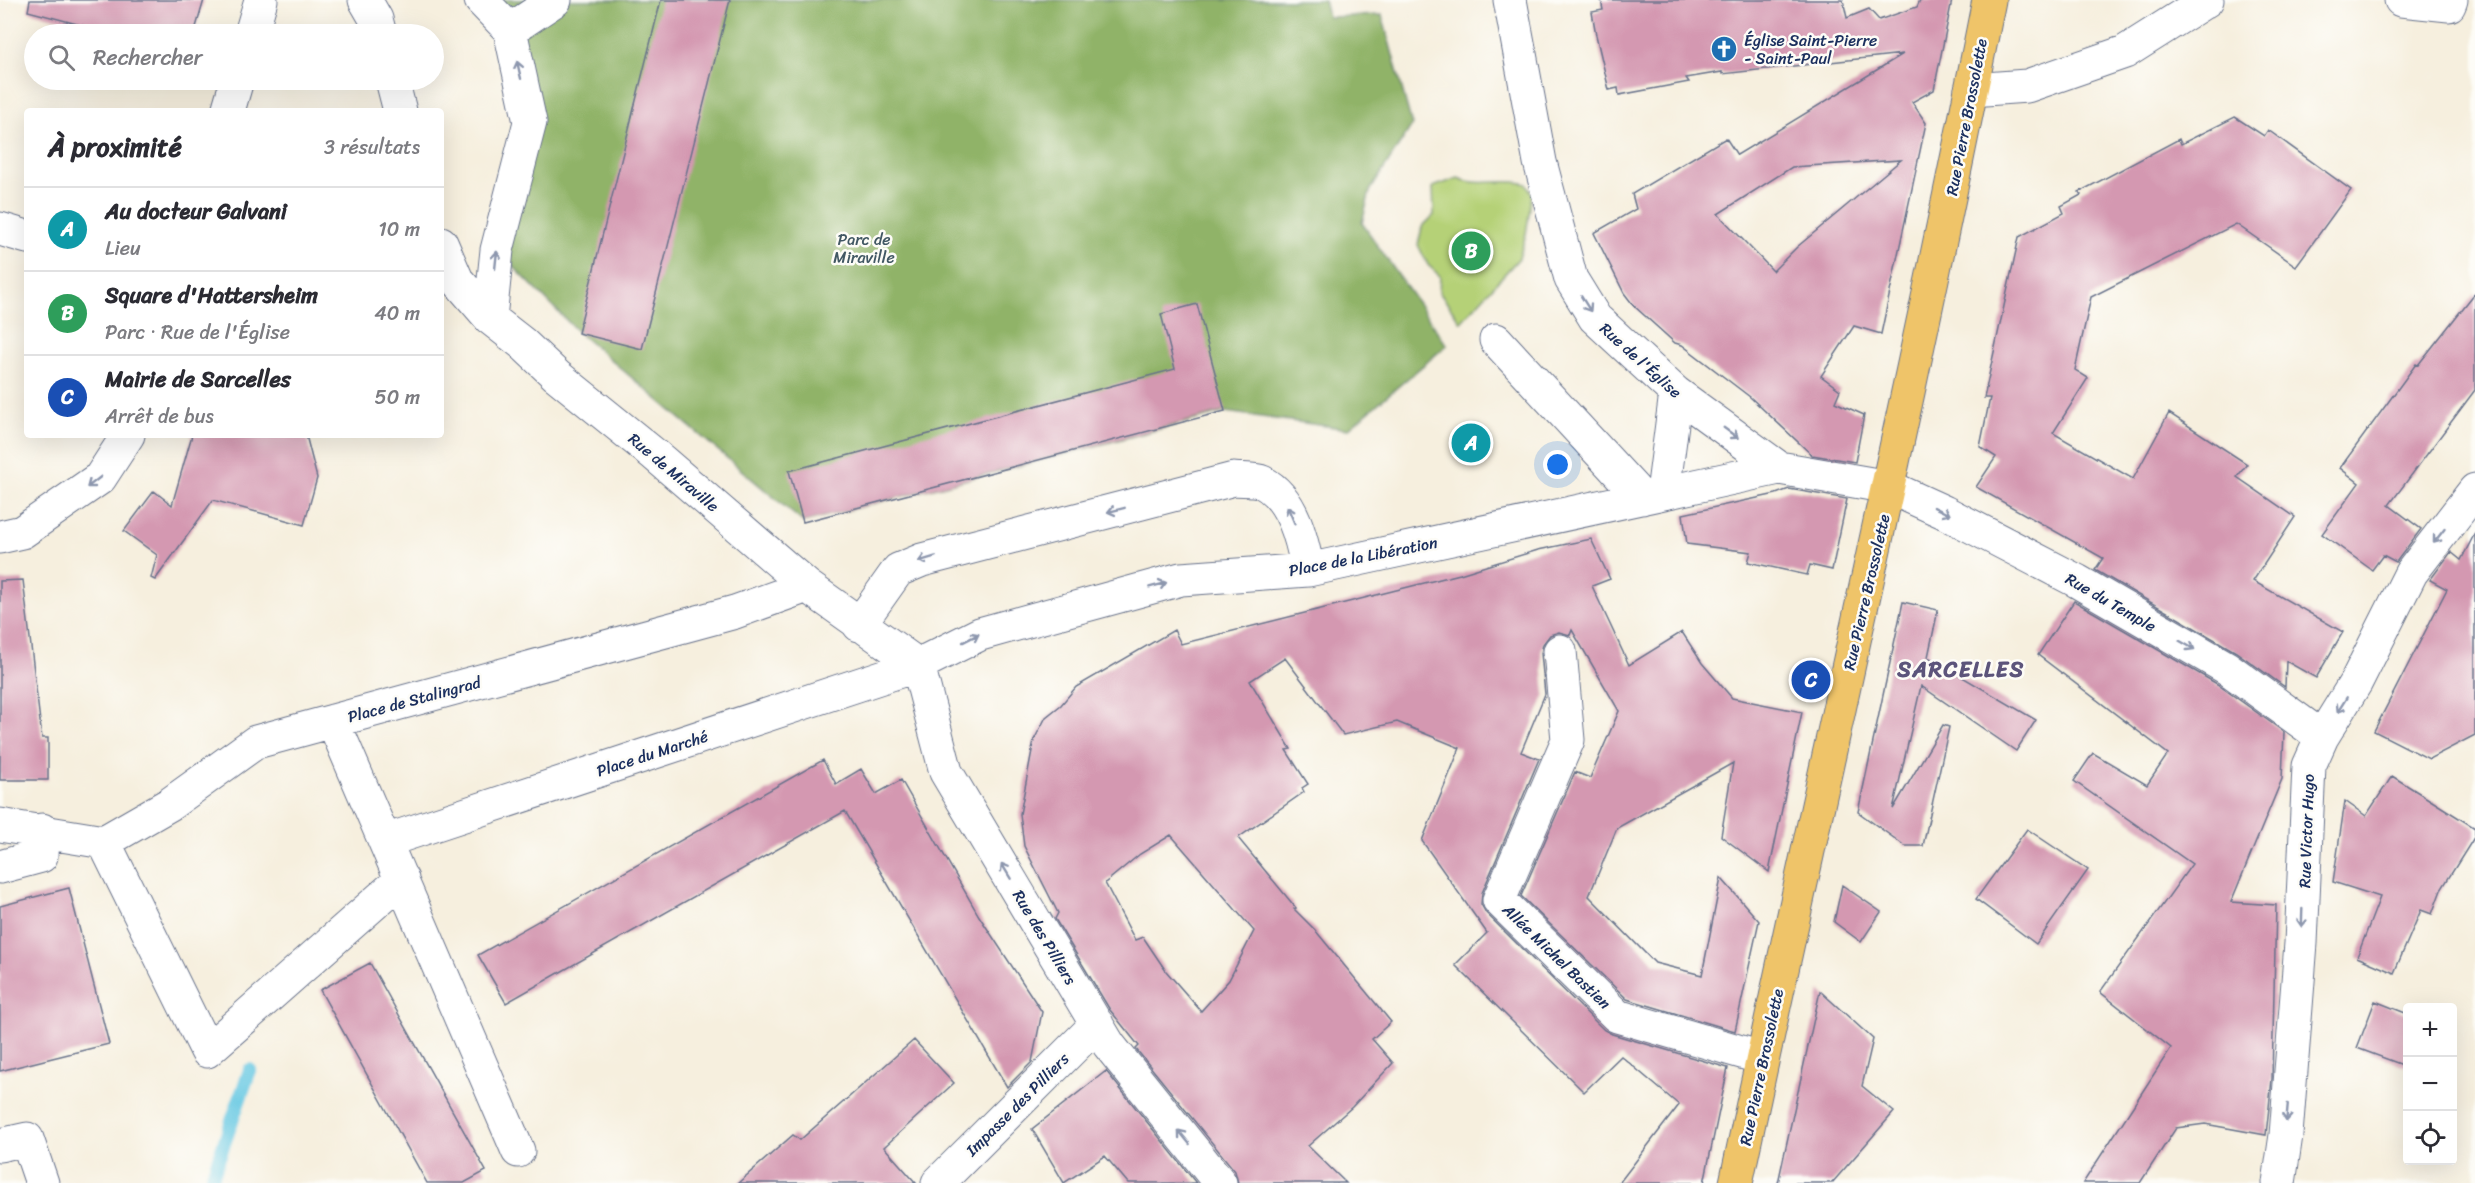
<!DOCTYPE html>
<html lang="fr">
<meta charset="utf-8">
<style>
:root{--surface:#fff;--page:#f7f7f7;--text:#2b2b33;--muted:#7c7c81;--line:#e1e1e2;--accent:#0b8043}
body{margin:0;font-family:Sriracha,sans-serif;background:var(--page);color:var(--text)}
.controls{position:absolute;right:18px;bottom:18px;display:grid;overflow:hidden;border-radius:6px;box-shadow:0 6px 24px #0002}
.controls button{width:54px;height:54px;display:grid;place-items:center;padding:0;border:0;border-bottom:2px solid var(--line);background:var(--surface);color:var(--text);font:30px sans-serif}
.you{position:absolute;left:1558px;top:465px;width:21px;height:21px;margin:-15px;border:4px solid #fff;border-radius:50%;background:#1a73e8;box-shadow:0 0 0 9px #1a73e833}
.badge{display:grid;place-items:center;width:39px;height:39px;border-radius:50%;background:var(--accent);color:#fff;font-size:20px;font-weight:700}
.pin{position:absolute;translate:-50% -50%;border:3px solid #fff;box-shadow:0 2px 6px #0006}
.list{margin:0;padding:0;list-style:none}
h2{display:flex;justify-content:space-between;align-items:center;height:78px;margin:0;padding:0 24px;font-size:26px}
h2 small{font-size:20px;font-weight:400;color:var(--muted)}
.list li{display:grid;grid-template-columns:39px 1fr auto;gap:18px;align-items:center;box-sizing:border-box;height:84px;padding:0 24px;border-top:2px solid var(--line)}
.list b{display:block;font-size:22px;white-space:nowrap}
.list p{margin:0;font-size:20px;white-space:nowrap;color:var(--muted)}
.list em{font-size:20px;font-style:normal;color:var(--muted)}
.icon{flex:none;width:33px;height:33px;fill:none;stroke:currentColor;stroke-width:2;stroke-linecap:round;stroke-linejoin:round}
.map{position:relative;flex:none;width:2475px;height:1183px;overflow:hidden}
.search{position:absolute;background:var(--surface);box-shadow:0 6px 24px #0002;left:24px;top:24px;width:420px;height:66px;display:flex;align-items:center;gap:15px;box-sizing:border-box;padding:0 21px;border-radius:33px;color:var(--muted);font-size:22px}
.panel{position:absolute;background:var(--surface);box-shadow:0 6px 24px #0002;left:24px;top:108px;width:420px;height:330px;border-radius:6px}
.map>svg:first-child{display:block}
.green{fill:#b5d177;stroke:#68806a;stroke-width:1.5}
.forest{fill:#90b368;stroke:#567163;stroke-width:1.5}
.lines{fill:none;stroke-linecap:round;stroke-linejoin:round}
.stream{stroke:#64c7e2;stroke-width:14}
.building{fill:#d498b1;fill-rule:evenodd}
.minor-casing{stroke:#68728b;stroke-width:35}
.major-casing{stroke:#68728b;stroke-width:35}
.minor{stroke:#fff;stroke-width:33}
.major{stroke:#efc469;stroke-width:33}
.oneway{stroke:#8d97ae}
.labels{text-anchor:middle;stroke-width:5;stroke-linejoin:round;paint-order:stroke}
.poi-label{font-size:16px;fill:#1b2f5e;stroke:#fdfcf7;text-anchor:start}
.street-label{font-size:16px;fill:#1b2f5e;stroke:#fdfcf7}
.park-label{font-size:16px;fill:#425864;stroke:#fdfcf7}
.district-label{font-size:22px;font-weight:bold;letter-spacing:1.5px;fill:#5c547b;stroke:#fdfcf7}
</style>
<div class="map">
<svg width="2475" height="1183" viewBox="0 0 2475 1183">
<rect width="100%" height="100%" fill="#fdfcf7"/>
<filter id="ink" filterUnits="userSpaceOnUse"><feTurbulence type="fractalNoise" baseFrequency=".0167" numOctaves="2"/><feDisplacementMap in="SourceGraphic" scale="12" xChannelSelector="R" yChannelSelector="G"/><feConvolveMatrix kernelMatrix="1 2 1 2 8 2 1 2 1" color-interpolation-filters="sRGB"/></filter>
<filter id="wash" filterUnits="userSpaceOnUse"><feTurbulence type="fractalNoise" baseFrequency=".008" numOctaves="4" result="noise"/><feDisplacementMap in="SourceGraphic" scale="24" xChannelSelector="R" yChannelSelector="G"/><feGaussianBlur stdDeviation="1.35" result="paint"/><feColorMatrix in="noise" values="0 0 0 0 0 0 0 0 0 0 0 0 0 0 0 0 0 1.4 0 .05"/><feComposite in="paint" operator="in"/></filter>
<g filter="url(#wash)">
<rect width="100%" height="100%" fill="#f6efde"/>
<path class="green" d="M 1458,178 C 1480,188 1504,177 1527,184 L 1532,194 L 1526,234 L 1519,258 L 1461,322 L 1439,292 L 1440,276 L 1428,265 L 1418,245 L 1422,227 L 1434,215 L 1433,187 Z"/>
<path class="forest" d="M 480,0 L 1324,0 L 1328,17 L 1382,15 L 1412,125 L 1370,191 L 1362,223 L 1447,345 L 1348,429 L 1225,412 L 803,522 L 580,334 L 497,250 L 530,122 Z"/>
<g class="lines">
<path class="stream" d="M 210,1183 L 250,1070"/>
</g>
<g id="blocks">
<path class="building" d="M 30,0 L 204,0 L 194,34 L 115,34 L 28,11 Z
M 661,0 L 730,0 L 642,349 L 578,333 Z
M 1601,0 L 1843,0 L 1847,18 L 1869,9 L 1879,20 L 1917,7 L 1920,0 L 1952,0 L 1934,90 L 1912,102 L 1926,123 L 1881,334 L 1854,326 L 1821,376 L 1840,390 L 1835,402 L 1864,415 L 1855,462 L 1812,455 L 1750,397 L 1682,345 L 1675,343 L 1634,306 L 1624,293 L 1594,233 L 1636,209 L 1632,194 L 1726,138 L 1737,155 L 1903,54 L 1722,74 L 1722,72 L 1686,78 L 1689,82 L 1619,95 L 1618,88 L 1609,90 L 1596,35 L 1592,12 L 1603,10 ZM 1901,160 L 1797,247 L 1773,271 L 1718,214 L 1792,167 Z
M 2235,117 L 2264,136 L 2268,130 L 2351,190 L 2296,266 L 2236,224 L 2091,297 L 2075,370 L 2088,378 L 2053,433 L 2133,479 L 2169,413 L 2247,464 L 2237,477 L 2295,517 L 2253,581 L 2343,632 L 2316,678 L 2286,661 L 2285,687 L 2236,652 L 2095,570 L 2103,558 L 1976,487 L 1996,457 L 1980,447 L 1990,398 L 1984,398 L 2019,237 L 2064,213 L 2061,206 L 2081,195 L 2079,192 L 2179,139 L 2181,144 Z
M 2475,293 L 2475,390 L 2389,505 L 2421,529 L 2396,562 L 2383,555 L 2372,570 L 2322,534 L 2359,483 L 2340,468 L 2416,364 L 2418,365 Z
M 1197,304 L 1225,411 L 803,522 L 789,471 L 1175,369 L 1161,314 Z
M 192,435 L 306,435 L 317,478 L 304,525 L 213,500 L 155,580 L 151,578 L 157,555 L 124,531 L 154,491 L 172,505 Z
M 1789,489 L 1847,499 L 1832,570 L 1810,565 L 1807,575 L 1748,562 L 1751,552 L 1687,544 L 1683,514 L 1776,494 Z
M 2475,533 L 2475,735 L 2429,759 L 2374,731 L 2447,589 L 2430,580 L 2451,552 L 2461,560 Z
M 1591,539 L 1610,579 L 1592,586 L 1629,665 L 1682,632 L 1702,663 L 1732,698 L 1802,712 L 1769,872 L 1721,836 L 1733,763 L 1617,828 L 1589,896 L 1655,963 L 1702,975 L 1721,878 L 1759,921 L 1735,1031 L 1627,999 L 1521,896 L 1575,772 L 1590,778 L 1619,711 L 1572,630 L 1570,635 L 1559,632 L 1550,635 L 1543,644 L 1541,653 L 1545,694 L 1521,752 L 1539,759 L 1482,893 L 1481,904 L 1486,913 L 1604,1030 L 1612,1034 L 1728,1068 L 1704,1183 L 1619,1183 L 1679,1105 L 1621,1056 L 1584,1092 L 1455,965 L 1487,933 L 1422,841 L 1460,748 L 1397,722 L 1343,735 L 1285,658 L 1250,681 L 1291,749 L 1286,750 L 1308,784 L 1302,788 L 1304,792 L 1238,838 L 1296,908 L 1294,909 L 1315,930 L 1391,1022 L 1372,1039 L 1393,1063 L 1352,1107 L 1308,1146 L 1346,1183 L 1238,1183 L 1235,1171 L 1136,1049 L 1139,1046 L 1110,1010 L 1055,919 L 1058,913 L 1024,846 L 1020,814 L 1034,740 L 1046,717 L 1061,705 L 1076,687 L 1174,630 L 1181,644 L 1460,574 L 1538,550 ZM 1171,835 L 1254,931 L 1229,980 L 1201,1011 L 1166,971 L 1143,937 L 1135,940 L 1105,883 L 1140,854 Z
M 23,580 L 42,738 L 48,738 L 48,780 L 0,780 L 0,581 Z
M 2074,601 L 2217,684 L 2284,732 L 2282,779 L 2231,902 L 2276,905 L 2272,1079 L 2266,1135 L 2205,1124 L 2176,1128 L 2140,1183 L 2083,1183 L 2171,1048 L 2100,992 L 2192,864 L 2074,781 L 2093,753 L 2147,785 L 2168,754 L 2038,655 Z
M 1903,602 L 1938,610 L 1928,657 L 2036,720 L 2016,751 L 1921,686 L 1893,809 L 1943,725 L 1949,727 L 1923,846 L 1905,846 L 1858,812 Z
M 823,760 L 836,784 L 861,769 L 876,794 L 901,780 L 979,916 L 1042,1012 L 1032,1062 L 1007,1087 L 845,811 L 506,1003 L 478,955 Z
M 2392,776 L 2475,828 L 2475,836 L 2441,890 L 2432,914 L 2421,910 L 2394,973 L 2357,957 L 2380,897 L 2333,882 L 2345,801 L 2366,816 Z
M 2027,829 L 2088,870 L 2036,944 L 1976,899 Z
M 1842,885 L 1881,912 L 1861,942 L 1834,922 Z
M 69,888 L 109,1044 L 0,1071 L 0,906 Z
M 370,963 L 486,1171 L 464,1183 L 427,1183 L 320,990 Z
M 1820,991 L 1873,1039 L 1862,1086 L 1894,1112 L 1832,1183 L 1778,1183 Z
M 2375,1001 L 2408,1014 L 2408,1067 L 2357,1048 Z
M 914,1040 L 954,1083 L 884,1147 L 916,1183 L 738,1183 L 793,1135 L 800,1140 Z
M 1106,1071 L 1196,1183 L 1128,1183 L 1105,1156 L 1064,1183 L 1032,1129 Z"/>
</g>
</g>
<g filter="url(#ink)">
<use href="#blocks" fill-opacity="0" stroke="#68728b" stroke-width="1.5"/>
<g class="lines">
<defs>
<path id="minor" d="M 365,0 L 376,19 L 380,34
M 481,0 L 510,30 L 530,122 L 497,250 L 490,318
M 1510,0 L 1540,162 L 1571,279 L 1595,318 L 1676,393 L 1779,468 L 1889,487 L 1944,512 L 2077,581 L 2227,668 L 2322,737
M 2401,0 L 2449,5 L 2451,0
M 510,30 L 555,0
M 251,34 L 261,0
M 392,80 L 400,111
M 1971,90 L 2027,86 L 2125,52 L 2207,0
M 228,111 L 237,80
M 0,229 L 27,237
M 441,243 L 457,280 L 490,318 L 522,343 L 556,375 L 655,455 L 807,586 L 918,665
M 1496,340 L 1642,498
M 1663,493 L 1676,393
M 0,537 L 22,532 L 100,478 L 128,435
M 859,625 L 898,570 L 922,560 L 1234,479 C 1242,480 1255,479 1262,482 C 1293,498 1302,540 1308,570
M 1560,651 L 1568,740 L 1499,900 L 1617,1016 L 1762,1058
M 918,665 L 946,772 L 1109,1045 L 1220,1183
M 333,721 L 518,1151
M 0,825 L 104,842 L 170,804 L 256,742 L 735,612 L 807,586
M 385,841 L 918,665 L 980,634 L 1181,579 L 1308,570 L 1779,468
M 104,842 L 207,1051 L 402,879
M 0,867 L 41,856 L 42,830
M 0,1145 L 27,1139 L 42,1183
M 938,1183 L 1097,1024
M 2279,1183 L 2286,1135 L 2301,943 L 2309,766 L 2322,737 L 2356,682 L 2411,573 L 2475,490"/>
<path id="major" d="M 1736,1183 C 1820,788 1911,396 1989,0"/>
</defs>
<use href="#minor" class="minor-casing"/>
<use href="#major" class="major-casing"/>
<use href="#minor" class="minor"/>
<use href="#major" class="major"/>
</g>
<defs><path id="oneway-shaft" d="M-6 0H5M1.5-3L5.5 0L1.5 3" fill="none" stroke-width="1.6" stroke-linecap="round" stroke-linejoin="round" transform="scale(1.5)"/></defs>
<g class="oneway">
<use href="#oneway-shaft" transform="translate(519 70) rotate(-103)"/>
<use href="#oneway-shaft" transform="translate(496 260) rotate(-84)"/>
<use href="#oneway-shaft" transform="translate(1586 304) rotate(58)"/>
<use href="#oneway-shaft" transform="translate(1731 433) rotate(36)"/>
<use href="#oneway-shaft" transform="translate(94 482) rotate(142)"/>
<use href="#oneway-shaft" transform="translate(1116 510) rotate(166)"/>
<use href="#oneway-shaft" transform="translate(1942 511) rotate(26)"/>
<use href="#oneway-shaft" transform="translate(1291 515) rotate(-113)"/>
<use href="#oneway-shaft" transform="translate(2439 536) rotate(128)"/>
<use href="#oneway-shaft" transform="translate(927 559) rotate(163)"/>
<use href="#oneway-shaft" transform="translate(1158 585) rotate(-15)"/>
<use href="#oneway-shaft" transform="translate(971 638) rotate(-27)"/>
<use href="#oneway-shaft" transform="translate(2187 645) rotate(30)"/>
<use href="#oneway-shaft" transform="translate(2342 705) rotate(122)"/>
<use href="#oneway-shaft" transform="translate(1006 871) rotate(-121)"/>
<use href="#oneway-shaft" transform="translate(2302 918) rotate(92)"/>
<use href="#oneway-shaft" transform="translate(2287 1113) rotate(95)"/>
<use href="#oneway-shaft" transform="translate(1184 1137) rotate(-129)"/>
</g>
</g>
<defs>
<symbol id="church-disc" viewBox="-11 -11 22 22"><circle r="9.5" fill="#1f6fb2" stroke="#fdfcf7"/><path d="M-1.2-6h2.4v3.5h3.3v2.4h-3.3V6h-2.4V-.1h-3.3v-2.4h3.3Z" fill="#fff"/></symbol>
</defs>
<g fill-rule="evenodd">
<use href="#church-disc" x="1709" y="34" width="30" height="30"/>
</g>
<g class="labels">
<g class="poi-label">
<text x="1744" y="46">Église Saint-Pierre<tspan x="1744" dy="18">- Saint-Paul</tspan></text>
</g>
<g class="street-label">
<text transform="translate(1966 117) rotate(-79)" y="6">Rue Pierre Brossolette</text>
<text transform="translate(1641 360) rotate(42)" y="6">Rue de l'Église</text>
<text transform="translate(674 472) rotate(40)" y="6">Rue de Miraville</text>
<text transform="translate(1363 556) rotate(-11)" y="6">Place de la Libération</text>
<text transform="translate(1866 592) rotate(-77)" y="6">Rue Pierre Brossolette</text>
<text transform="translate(2111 602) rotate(30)" y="6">Rue du Temple</text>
<text transform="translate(414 699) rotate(-15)" y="6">Place de Stalingrad</text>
<text transform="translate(652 753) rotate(-18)" y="6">Place du Marché</text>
<text transform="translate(2306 831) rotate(-88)" y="6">Rue Victor Hugo</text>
<text transform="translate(1045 937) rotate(59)" y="6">Rue des Pilliers</text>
<text transform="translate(1557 956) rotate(44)" y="6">Allée Michel Bastien</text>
<text transform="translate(1761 1067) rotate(-78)" y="6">Rue Pierre Brossolette</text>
<text transform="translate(1017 1104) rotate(-45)" y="6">Impasse des Pilliers</text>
</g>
<g class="park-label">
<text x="864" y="245">Parc de<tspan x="864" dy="18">Miraville</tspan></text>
</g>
<g class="district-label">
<text x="1961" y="677">SARCELLES</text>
</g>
</g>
</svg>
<div class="controls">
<button>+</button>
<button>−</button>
<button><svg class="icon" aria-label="locate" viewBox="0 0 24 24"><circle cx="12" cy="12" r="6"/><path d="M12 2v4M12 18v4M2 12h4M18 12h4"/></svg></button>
</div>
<div class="you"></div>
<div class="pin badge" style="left:1471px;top:443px;background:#0f9aa8">A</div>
<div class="pin badge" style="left:1471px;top:251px;background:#2e9e5b">B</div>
<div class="pin badge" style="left:1811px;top:680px;background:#1a4fb4">C</div>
<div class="search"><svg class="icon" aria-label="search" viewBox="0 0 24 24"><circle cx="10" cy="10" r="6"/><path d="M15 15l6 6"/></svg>Rechercher</div>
<section class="panel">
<h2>À proximité<small>3 résultats</small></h2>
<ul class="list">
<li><span class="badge" style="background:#0f9aa8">A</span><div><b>Au docteur Galvani</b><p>Lieu</p></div><em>10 m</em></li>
<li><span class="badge" style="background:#2e9e5b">B</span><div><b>Square d'Hattersheim</b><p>Parc · Rue de l'Église</p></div><em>40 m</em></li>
<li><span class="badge" style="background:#1a4fb4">C</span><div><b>Mairie de Sarcelles</b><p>Arrêt de bus</p></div><em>50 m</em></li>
</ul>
</section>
</div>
